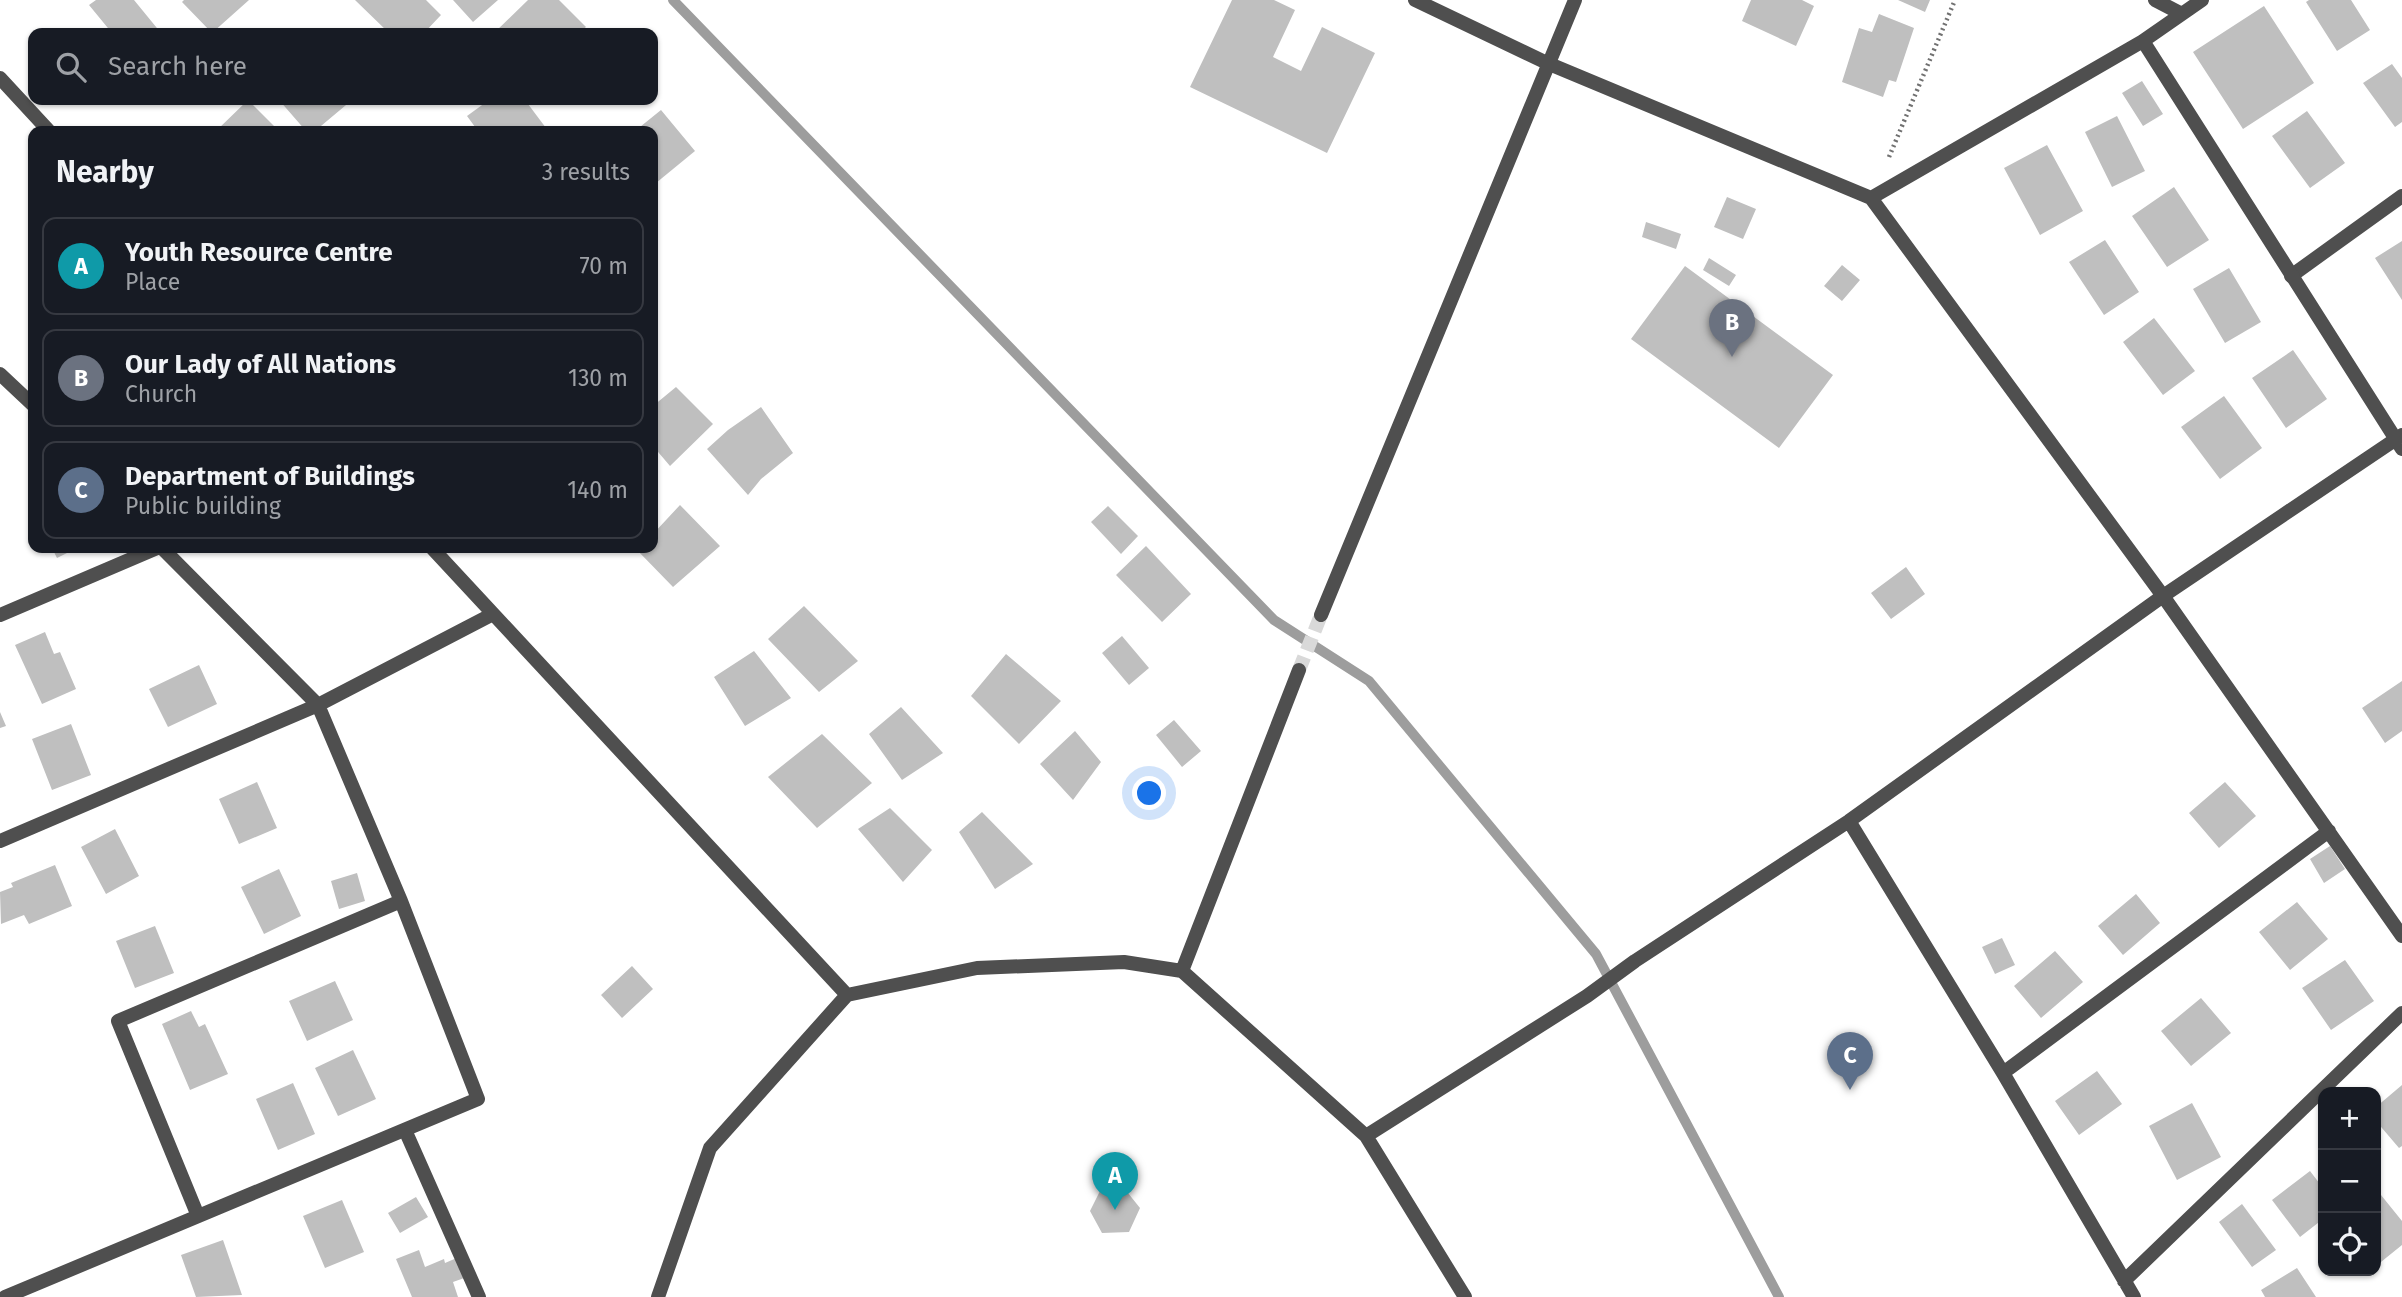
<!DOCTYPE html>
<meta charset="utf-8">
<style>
:root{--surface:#171b24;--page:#20242c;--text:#f1f3f6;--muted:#9ea1a6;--line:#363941;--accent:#d93025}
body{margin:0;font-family:"Fira Sans",sans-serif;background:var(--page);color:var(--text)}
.controls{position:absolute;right:21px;bottom:21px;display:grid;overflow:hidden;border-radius:14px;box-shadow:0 2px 5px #0004}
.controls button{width:63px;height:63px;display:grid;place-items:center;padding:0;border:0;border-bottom:2px solid var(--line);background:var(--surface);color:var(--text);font:35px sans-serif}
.you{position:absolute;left:1150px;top:794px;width:24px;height:24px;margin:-18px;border:5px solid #fff;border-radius:50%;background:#1a73e8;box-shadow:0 0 0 10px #1a73e833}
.badge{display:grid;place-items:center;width:46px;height:46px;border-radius:50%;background:var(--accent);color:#fff;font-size:23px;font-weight:700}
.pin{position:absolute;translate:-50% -58px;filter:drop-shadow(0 2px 4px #0008)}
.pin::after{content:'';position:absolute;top:37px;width:24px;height:21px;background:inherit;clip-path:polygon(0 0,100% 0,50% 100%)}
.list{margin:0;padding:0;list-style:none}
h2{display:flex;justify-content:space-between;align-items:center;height:91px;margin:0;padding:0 28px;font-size:30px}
h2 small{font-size:23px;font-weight:400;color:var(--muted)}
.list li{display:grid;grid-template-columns:46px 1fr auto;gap:21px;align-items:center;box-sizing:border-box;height:98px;margin:0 14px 14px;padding:0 14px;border:2px solid var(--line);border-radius:14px}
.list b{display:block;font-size:26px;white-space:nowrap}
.list p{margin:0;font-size:23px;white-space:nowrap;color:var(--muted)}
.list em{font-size:23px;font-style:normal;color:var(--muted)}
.icon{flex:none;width:38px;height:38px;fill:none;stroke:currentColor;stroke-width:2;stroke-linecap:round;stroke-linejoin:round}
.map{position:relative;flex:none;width:2402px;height:1297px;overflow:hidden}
.search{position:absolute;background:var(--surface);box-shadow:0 2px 5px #0004;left:28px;top:28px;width:630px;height:77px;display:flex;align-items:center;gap:18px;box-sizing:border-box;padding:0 24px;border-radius:14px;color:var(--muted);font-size:26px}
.panel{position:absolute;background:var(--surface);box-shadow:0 2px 5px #0004;left:28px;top:126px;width:630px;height:427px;border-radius:14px}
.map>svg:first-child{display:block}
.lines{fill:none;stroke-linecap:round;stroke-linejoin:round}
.stream{stroke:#9d9d9d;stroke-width:10}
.building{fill:#bfbfbf}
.street-tunnel{stroke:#d9d9d9;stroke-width:14;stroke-dasharray:14 7;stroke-linecap:butt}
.path{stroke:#717171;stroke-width:4.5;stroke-dasharray:2 3.5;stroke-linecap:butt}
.lane{stroke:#4f4f4f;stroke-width:14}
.street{stroke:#4f4f4f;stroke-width:14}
</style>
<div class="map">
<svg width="2402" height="1297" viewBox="0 0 2402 1297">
<rect width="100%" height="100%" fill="#fff"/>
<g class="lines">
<path class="stream" d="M 673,0 L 1274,620 L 1369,681 L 1596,954 L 1779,1297"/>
</g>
<path class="building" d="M 96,0 L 134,0 L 161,33 L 112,33 L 89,5 Z
M 184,0 L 249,0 L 212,33 L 182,2 Z
M 355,0 L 426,0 L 441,15 L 424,33 L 389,33 Z
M 453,0 L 498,0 L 473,22 Z
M 528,0 L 559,0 L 586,27 L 579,33 L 494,33 Z
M 1232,0 L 1274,0 L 1295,10 L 1273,57 L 1301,71 L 1322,27 L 1375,53 L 1327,153 L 1190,87 Z
M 1751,0 L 1802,0 L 1814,6 L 1796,46 L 1742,21 Z
M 1898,0 L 1930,0 L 1925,12 Z
M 2309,0 L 2351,0 L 2370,30 L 2337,51 L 2306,2 Z
M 2264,6 L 2314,83 L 2243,129 L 2193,52 Z
M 1879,14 L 1914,28 L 1896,82 L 1889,80 L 1883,97 L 1842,82 L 1859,28 L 1872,32 Z
M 2392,64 L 2402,78 L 2402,122 L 2395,127 L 2363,83 Z
M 2142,81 L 2163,114 L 2143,126 L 2122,93 Z
M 248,100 L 279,131 L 216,131 Z
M 279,100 L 352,100 L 315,131 L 306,131 Z
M 489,100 L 525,100 L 546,128 L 541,131 L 478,131 L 467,116 Z
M 661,110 L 695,151 L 656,183 L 653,180 L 653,131 L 635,131 Z
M 2307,111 L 2345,163 L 2310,188 L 2272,136 Z
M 2117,116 L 2145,171 L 2112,187 L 2085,132 Z
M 2047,145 L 2083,211 L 2040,235 L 2004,168 Z
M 2174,187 L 2209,240 L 2167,267 L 2132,216 Z
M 1727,197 L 1756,209 L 1743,239 L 1714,227 Z
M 1646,222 L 1681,234 L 1676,249 L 1642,237 Z
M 2105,240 L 2139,292 L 2104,315 L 2069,262 Z
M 2402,241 L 2402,300 L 2375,258 Z
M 1709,258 L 1736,275 L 1729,286 L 1703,270 Z
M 1842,265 L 1860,280 L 1842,301 L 1824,286 Z
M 1685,266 L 1833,375 L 1779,448 L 1631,339 Z
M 2229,268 L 2261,322 L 2225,343 L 2193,289 Z
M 2154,318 L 2195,371 L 2163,395 L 2123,342 Z
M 2293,350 L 2327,399 L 2286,428 L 2252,378 Z
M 676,387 L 713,424 L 670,466 L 653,446 L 653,406 Z
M 2224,396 L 2262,448 L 2220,479 L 2181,427 Z
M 761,407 L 793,453 L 761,479 L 748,495 L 707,449 L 728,430 Z
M 680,505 L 720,546 L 673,587 L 637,550 L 640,548 L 653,548 L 653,534 Z
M 1108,506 L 1138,536 L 1121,554 L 1091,522 Z
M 1146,546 L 1191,594 L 1162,622 L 1116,575 Z
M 52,548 L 77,548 L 57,558 Z
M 1906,567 L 1925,594 L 1891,619 L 1871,593 Z
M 804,606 L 858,661 L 819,692 L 768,639 Z
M 45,632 L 54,654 L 60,652 L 76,689 L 42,704 L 15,645 Z
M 1122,636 L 1149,668 L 1129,685 L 1102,653 Z
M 754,651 L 791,698 L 745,726 L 714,677 Z
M 1006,654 L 1061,701 L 1019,744 L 971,696 Z
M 199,665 L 217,704 L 168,727 L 149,689 Z
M 2402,681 L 2402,731 L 2385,743 L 2362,708 Z
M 901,707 L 943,753 L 902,780 L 869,734 Z
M 0,712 L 6,726 L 0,728 Z
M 1174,720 L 1201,751 L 1182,767 L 1156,735 Z
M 71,724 L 91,775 L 52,790 L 32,739 Z
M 1075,731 L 1101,762 L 1073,800 L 1040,764 Z
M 822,734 L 872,783 L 817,828 L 768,777 Z
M 257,782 L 277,828 L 239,844 L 219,799 Z
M 2225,782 L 2256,816 L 2219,848 L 2189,813 Z
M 890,808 L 932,850 L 903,882 L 858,829 Z
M 982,812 L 1033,864 L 995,889 L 959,832 Z
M 115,829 L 139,876 L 106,894 L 81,847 Z
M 2330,846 L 2345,869 L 2324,883 L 2310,859 Z
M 55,865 L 72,906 L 29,924 L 24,915 L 1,924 L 0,892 L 13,887 L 11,883 Z
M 279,869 L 301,916 L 264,934 L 241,887 Z
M 357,873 L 365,901 L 339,909 L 331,881 Z
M 2136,894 L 2160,923 L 2123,955 L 2098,926 Z
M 2297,902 L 2328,939 L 2290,970 L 2259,932 Z
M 155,926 L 174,973 L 135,988 L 116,941 Z
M 2002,938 L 2015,965 L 1995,974 L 1982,947 Z
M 2055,951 L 2083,982 L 2041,1018 L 2014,986 Z
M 2345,960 L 2374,1001 L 2331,1030 L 2302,988 Z
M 632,966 L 653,989 L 622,1018 L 601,995 Z
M 335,981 L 353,1020 L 307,1041 L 289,1001 Z
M 2201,998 L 2231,1033 L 2191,1066 L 2161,1031 Z
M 191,1011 L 199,1027 L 205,1024 L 228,1074 L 190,1090 L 162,1024 Z
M 353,1050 L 376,1099 L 338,1116 L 315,1068 Z
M 2097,1071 L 2122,1104 L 2079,1135 L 2055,1101 Z
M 293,1083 L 315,1134 L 278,1150 L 256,1099 Z
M 2402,1085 L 2402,1146 L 2399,1148 L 2376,1121 L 2376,1107 Z
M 2192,1103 L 2221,1157 L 2177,1180 L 2149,1126 Z
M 2310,1171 L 2323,1188 L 2323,1219 L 2300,1237 L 2272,1200 Z
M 1124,1188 L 1140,1208 L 1129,1232 L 1102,1233 L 1090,1211 L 1100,1191 Z
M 2381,1195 L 2402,1221 L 2402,1245 L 2376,1266 L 2376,1199 Z
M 416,1197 L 428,1217 L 400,1233 L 388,1213 Z
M 342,1200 L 364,1252 L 325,1268 L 303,1216 Z
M 2242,1204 L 2276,1250 L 2252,1267 L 2219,1222 Z
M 223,1240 L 242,1295 L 196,1297 L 181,1255 Z
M 419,1250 L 425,1267 L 444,1259 L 445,1263 L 459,1257 L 467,1277 L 453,1282 L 458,1297 L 412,1297 L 396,1259 Z
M 2297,1268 L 2316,1297 L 2265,1297 L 2261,1290 Z"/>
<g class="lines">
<path class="street-tunnel" d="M 1299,670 L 1321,615"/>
<path class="path" d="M 1889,157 L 1955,0"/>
<path class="lane" d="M 2291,276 L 2402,196"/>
<path class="street" d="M 1415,0 L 1547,63 L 1871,198 L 2163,596 L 2402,936
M 2155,0 L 2180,13
M 2143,41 L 2402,449
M 0,78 L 49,131
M 1871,198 L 2143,41 L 2202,0
M 0,374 L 33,405
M 432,548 L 847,995
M 0,615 L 157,548
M 1321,615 L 1575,0
M 1849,821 L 2003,1073 L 2134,1297
M 0,841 L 318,705 L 493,614
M 1182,971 L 1299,670
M 2003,1073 L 2329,831
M 405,1130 L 479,1297
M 1366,1136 L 1587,996 L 1635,961 L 1849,821 L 2163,596 L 2402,435
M 198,1216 L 118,1021 L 401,901
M 2124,1281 L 2402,1013
M 5,1297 L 478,1099 L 401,901 L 318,705 L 162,548
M 658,1297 L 710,1148 L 847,995 L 977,968 L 1124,962 L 1182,971 L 1366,1136 L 1465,1297"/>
</g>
</svg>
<div class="controls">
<button>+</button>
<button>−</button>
<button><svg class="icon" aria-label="locate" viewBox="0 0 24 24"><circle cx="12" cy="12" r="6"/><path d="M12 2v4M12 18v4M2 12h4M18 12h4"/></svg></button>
</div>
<div class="you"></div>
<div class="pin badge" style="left:1115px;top:1210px;background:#0f9aa8">A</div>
<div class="pin badge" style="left:1732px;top:357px;background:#6b7280">B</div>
<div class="pin badge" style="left:1850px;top:1090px;background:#5c6f8a">C</div>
<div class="search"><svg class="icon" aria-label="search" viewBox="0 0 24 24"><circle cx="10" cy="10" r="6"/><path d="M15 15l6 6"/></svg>Search here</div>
<section class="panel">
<h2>Nearby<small>3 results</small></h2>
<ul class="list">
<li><span class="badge" style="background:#0f9aa8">A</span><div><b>Youth Resource Centre</b><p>Place</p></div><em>70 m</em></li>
<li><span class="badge" style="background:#6b7280">B</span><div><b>Our Lady of All Nations</b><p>Church</p></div><em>130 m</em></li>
<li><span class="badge" style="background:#5c6f8a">C</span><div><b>Department of Buildings</b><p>Public building</p></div><em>140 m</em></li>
</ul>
</section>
</div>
